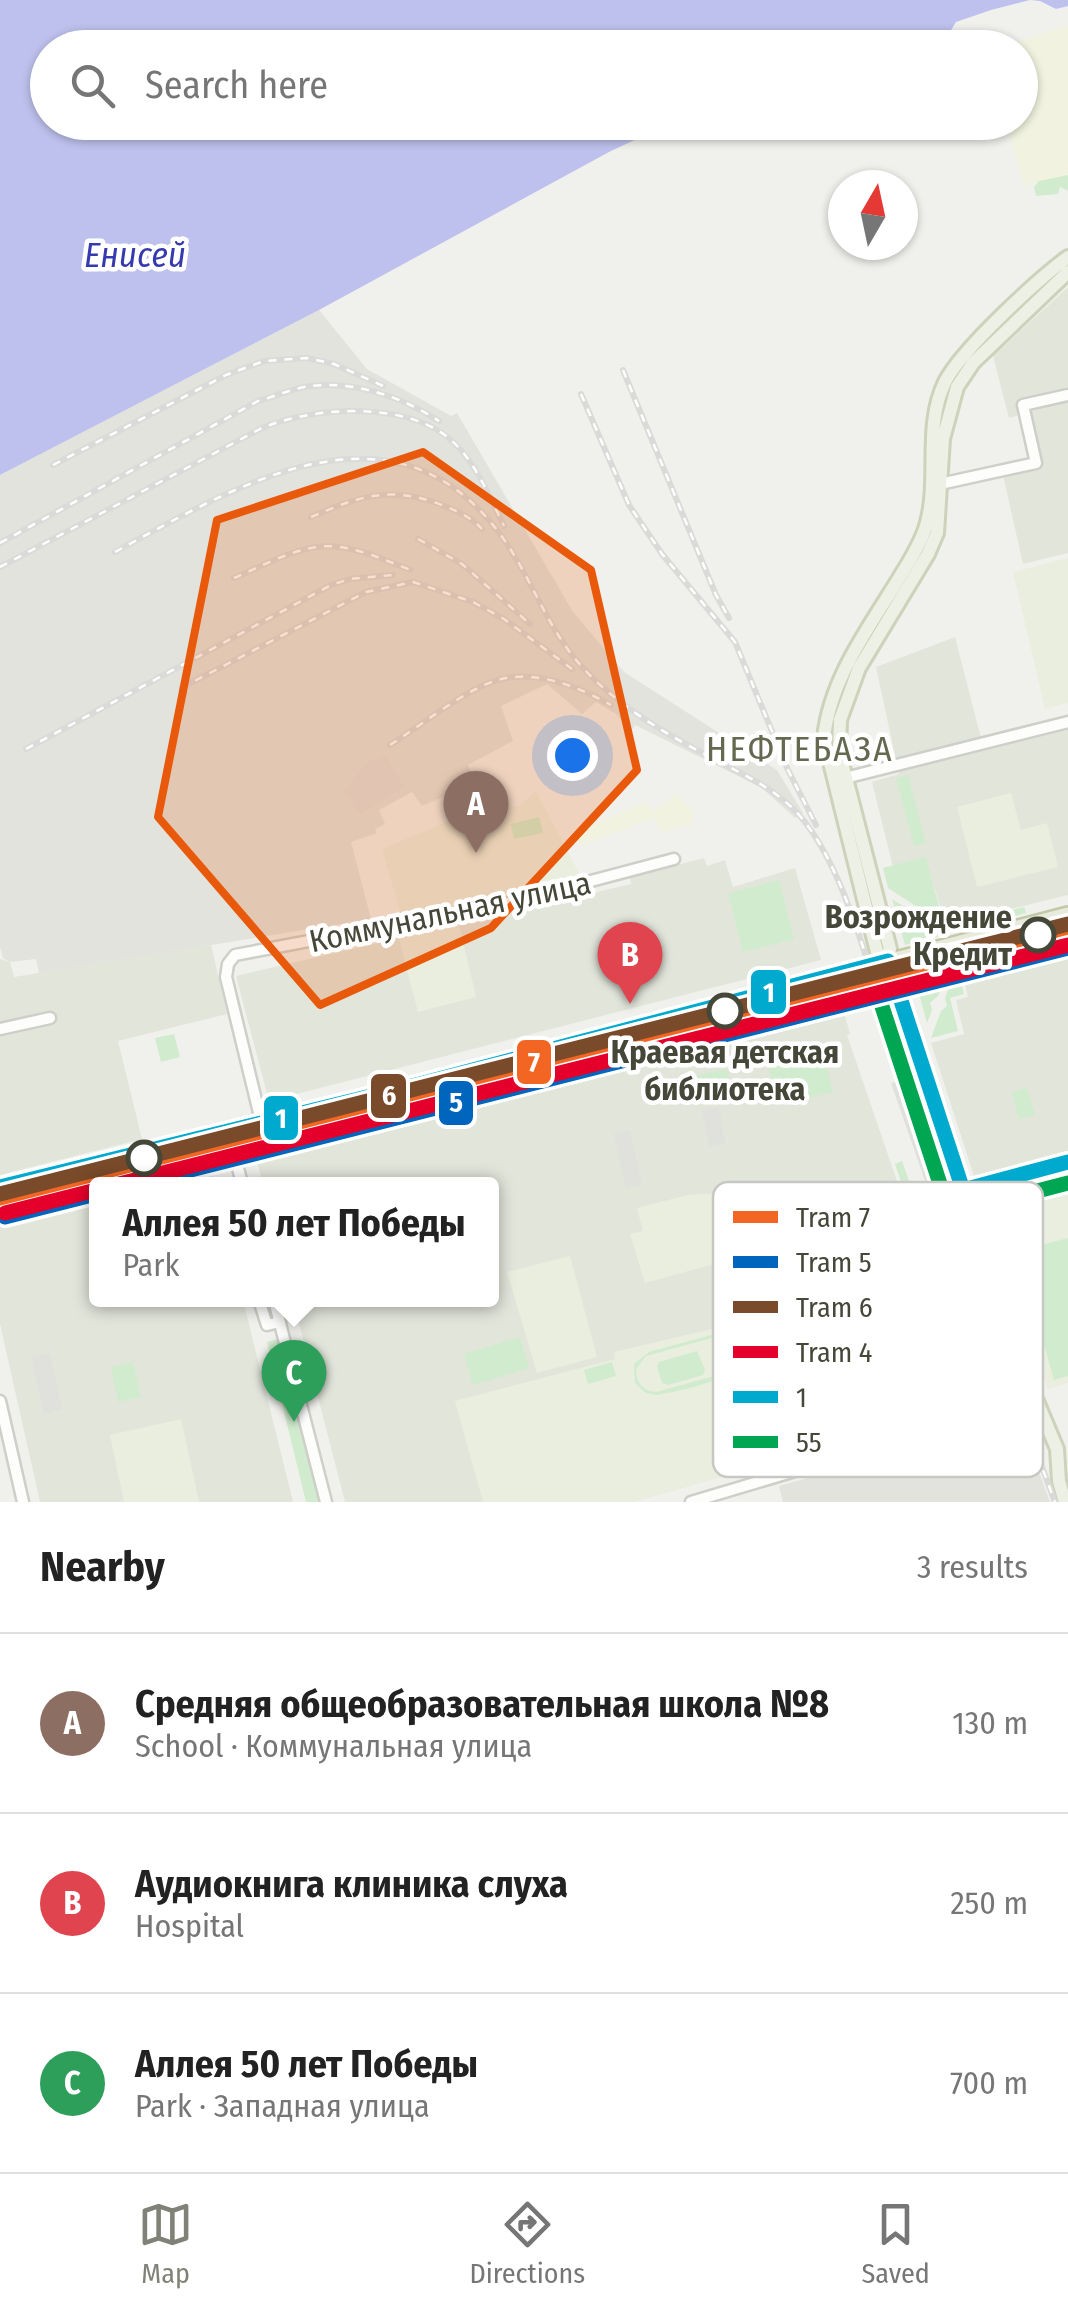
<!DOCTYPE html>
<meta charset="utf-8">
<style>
:root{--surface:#fff;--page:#f2f2f2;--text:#222;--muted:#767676;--line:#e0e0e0;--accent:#818277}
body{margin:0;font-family:"Fira Sans Condensed",sans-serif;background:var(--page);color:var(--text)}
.compass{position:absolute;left:828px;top:170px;width:90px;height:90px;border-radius:50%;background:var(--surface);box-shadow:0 2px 8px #0004;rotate:9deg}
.you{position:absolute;left:572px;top:755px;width:35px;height:35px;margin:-25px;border:8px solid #fff;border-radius:50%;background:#1a73e8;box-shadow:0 0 0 15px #1a73e833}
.badge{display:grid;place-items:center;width:65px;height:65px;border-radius:50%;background:var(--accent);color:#fff;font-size:32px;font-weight:700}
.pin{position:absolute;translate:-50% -82px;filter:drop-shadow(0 2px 5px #0008)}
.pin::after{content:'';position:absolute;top:52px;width:35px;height:30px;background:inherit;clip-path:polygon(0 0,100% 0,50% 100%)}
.popup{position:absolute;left:89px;top:1177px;width:410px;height:130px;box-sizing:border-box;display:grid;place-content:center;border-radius:10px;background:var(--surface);filter:drop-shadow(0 2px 8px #0005);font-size:32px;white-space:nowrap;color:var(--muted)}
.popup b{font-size:38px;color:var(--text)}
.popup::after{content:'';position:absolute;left:50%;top:100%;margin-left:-20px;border:20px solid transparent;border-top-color:var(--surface)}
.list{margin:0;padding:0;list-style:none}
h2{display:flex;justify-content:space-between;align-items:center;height:130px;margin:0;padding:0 40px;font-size:42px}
h2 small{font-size:32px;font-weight:400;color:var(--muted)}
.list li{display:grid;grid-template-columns:65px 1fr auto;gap:30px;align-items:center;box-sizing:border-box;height:180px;padding:0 40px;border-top:2px solid var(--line)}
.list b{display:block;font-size:38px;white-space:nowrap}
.list p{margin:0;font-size:32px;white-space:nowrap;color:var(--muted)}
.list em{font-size:32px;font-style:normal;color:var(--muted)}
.icon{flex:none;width:55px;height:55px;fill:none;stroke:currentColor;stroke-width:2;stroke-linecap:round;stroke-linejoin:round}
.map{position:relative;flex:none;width:1068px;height:1502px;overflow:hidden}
.search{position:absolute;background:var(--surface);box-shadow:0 2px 8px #0004;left:30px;right:30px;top:30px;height:110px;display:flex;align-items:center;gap:25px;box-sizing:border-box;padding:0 35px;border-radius:55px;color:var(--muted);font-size:38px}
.sheet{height:670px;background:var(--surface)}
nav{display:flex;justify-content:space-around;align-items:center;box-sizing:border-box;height:140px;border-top:2px solid var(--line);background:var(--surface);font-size:28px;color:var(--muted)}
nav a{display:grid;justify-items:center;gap:5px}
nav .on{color:var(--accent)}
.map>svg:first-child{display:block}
.residential{fill:#e2e5da}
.commercial{fill:#f1f3e0}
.industrial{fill:#e2e3dc}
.education{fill:#eaeedf}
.green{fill:#d0ebcd;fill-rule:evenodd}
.parking{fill:#e0e0dc}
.water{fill:#bec1ed}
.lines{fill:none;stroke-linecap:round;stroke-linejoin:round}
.minor-casing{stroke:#cecfc9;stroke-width:15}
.major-casing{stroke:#cdd2ba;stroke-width:18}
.highway-casing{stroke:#c2c8a8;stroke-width:20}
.minor{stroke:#fdfdfc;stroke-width:10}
.major{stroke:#edf1e5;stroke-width:12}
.highway{stroke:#e8ebdb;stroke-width:15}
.rail-casing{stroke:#dadad9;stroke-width:6}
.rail{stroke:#fff;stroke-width:2.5;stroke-dasharray:8;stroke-linecap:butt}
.bus-1-casing{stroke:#fff;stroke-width:22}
.bus-2-casing{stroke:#fff;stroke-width:22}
.bus-1{stroke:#00a9ce;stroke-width:15}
.bus-2{stroke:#00a651;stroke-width:15}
.tram-1-casing{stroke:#fff;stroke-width:22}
.tram-2-casing{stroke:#fff;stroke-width:22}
.tram-3-casing{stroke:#fff;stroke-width:22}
.tram-4-casing{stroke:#fff;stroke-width:22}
.tram-1{stroke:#f26522;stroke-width:15}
.tram-2{stroke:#0065bd;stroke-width:15}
.tram-3{stroke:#7a4b2a;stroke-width:15}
.tram-4{stroke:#e4002b;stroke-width:15}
.marked{fill:#e8590c;fill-opacity:0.2;stroke:#e8590c;stroke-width:8;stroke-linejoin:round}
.stop-dot{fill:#fff;stroke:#454738;stroke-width:5}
.labels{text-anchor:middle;stroke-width:9;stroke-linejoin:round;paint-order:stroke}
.street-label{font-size:32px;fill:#454738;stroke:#fff}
.stop-label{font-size:32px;font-weight:bold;fill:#454738;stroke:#fff;text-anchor:end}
.water-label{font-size:35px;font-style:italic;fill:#363aae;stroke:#fff}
.neighbourhood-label{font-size:35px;letter-spacing:2.5px;fill:#666950;stroke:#fff}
.key{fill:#fff;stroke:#c7c8c3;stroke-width:2.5}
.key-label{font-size:28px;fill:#454738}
.line-badge{stroke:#fff;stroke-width:4}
.badge-label{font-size:28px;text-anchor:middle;font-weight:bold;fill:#fff}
</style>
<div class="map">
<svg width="1068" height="1502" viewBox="0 0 1068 1502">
<rect width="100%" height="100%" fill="#f0f1ec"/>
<path class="residential" d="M 1068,287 L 1068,553 L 1023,564 L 1001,466 L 1030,459 L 1020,415 L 1009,418 L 993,356 Z
M 955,637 L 984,750 L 1068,730 L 1068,895 L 957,922 L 954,911 L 942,914 L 933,882 L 899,891 L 872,782 L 899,774 L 876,667 Z
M 704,858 L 707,866 L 725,860 L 733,887 L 795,868 L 821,960 L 269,1101 L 236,976 L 631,884 L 630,877 Z
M 211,945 L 227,1014 L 118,1041 L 142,1139 L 0,1175 L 0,959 L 10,962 L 14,977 Z
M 1068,957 L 1068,1151 L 974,1176 L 931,1043 L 964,1034 L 956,1000 L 968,997 L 965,984 Z
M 843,1009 L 850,1034 L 847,1035 L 913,1228 L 919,1242 L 924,1240 L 969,1402 L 776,1456 L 777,1461 L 633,1502 L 345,1502 L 293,1300 L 492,1300 L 492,1184 L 263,1184 L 255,1153 L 450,1104 L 452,1111 L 811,1024 L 828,1020 L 826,1014 Z
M 210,1166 L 215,1184 L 135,1184 L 153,1180 Z
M 96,1194 L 96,1300 L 243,1300 L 293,1502 L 40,1502 L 0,1324 L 0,1218 Z"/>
<path class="commercial" d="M 1068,25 L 1068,175 L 1024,185 L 1006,123 L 1020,122 L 1020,48 L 1000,48 Z
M 676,794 L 693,811 L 692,824 L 661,832 L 655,818 L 581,845 L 575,832 L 645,802 L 654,811 Z"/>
<path class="industrial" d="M 319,310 L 367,369 L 451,416 L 457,413 L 573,612 L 624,672 L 777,770 L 803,813 L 795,818 L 762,788 L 635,725 L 631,731 L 616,714 L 596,702 L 582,714 L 547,684 L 501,706 L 513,741 L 468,765 L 474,780 L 465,784 L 466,787 L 422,806 L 412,792 L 379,810 L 385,824 L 375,829 L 377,833 L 351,842 L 371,919 L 39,973 L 36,959 L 10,962 L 3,958 L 0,947 L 0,475 Z
M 1006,1426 L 1010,1437 L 1026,1437 L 1050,1502 L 783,1502 L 779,1486 L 910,1449 L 912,1455 Z"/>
<path class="education" d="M 1068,558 L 1068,703 L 1045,709 L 1013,572 Z
M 536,791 L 581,877 L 402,919 L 382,849 L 482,807 L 492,804 L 517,807 Z
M 1011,793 L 1021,830 L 1047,823 L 1058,867 L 977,887 L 957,807 Z
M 459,925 L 476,997 L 418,1012 L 399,939 Z
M 1065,1177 L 1068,1191 L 1068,1383 L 1048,1389 L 983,1198 Z
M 722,1193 L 739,1257 L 645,1283 L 630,1234 L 643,1231 L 637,1208 L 688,1195 Z
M 924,1240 L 943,1314 L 875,1333 L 855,1261 Z
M 570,1256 L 597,1357 L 537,1373 L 507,1272 Z
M 737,1323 L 777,1461 L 633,1502 L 483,1502 L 455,1401 L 615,1359 L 614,1352 Z
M 181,1419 L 199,1502 L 124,1502 L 110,1435 Z"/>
<path class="green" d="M 1068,175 L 1068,191 L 1060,187 L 1058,194 L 1036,196 L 1034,187 L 1039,181 Z
M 908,775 L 926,843 L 914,846 L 896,778 Z
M 539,817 L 543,833 L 514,839 L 511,824 Z
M 926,857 L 941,914 L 953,912 L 956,923 L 1024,907 L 1026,913 L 959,931 L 935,918 L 932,909 L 922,910 L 888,888 L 883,868 Z
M 779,880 L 794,939 L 743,952 L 728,894 Z
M 892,899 L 919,916 L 922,924 L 932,924 L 948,934 L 905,945 Z
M 959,975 L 964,994 L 950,998 L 958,1031 L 931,1038 L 941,1011 L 947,1006 L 945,998 L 953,977 Z
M 944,979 L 938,996 L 930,1003 L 932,1010 L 927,1023 L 917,986 Z
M 174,1034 L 180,1057 L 161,1062 L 155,1038 Z
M 823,1052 L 833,1092 L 778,1105 L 768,1065 Z
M 727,1069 L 733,1096 L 696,1104 L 690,1077 Z
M 1027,1088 L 1035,1115 L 1019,1119 L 1012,1092 Z
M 902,1161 L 924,1224 L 916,1226 L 895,1164 Z
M 1068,1238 L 1068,1376 L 1054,1380 L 1018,1251 Z
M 967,1329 L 987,1395 L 972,1400 L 953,1333 Z
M 719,1333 C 730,1335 740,1339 742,1351 C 746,1380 677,1391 656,1395 L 646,1393 L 635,1383 L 634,1364 L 649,1352 ZM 719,1336 C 740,1339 745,1358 729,1372 L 656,1392 C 643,1391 636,1383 636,1369 L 646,1356 Z
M 520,1337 L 529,1368 L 473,1385 L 464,1354 Z
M 282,1338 L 322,1502 L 306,1502 L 267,1342 Z
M 697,1351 L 705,1370 L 703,1375 L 668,1385 L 662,1383 L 657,1367 L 659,1362 Z
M 133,1362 L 141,1397 L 118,1402 L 111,1367 Z
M 612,1362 L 616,1376 L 588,1384 L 584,1370 Z"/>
<path class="parking" d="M 385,754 L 404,787 L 360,815 L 343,790 L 369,762 Z
M 904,1079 L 950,1213 L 973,1279 L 966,1281 L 958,1257 L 952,1255 L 924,1178 L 891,1083 Z
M 719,1107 L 725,1143 L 709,1146 L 702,1110 Z
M 630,1130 L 642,1185 L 626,1188 L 614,1134 Z
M 723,1190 L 742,1196 L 762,1270 L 746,1274 Z
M 978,1292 L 997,1348 L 983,1353 L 964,1297 Z
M 929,1320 L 933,1336 L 880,1350 L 876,1334 Z
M 50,1353 L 62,1409 L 44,1414 L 31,1357 Z"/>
<path class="water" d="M 0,0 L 1068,0 L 1068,6 L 1056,9 L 1040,1 L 1030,0 L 991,10 L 956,22 L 940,48 L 48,48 L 48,122 L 722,123 C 703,130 682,125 661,132 L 658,129 L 609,152 L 319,310 L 0,475 Z"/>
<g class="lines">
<defs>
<path id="minor" d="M 940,484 L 1036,463 L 1023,405 L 1068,395
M 841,779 L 1068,722
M 0,1029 L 50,1018
M 263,1129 L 226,977 L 228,964 L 235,955 L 504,904 L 674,859
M 233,1148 L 242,1184
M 963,1190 L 1068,1162
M 259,1300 L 267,1325 L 280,1322
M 274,1300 L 326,1502
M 0,1401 L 23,1502
M 691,1502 L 1036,1399"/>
<path id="major" d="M 888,961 L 877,952 L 824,738 C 830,679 868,629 898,580 C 908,563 920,546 926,526 C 940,480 923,427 945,382 C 962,349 1037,280 1068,257
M 1065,1502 L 1059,1481 L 1057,1449 L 1036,1399 L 896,989 L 888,961 L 890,949 L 839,751 L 840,720 L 859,668 L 928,554 L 937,533 L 943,439 L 957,387 L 973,363 L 1068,272"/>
<path id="highway" d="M 0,1187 L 416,1085 L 1068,915
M 0,1205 L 1068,934"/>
</defs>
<use href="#minor" class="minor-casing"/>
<use href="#major" class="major-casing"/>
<use href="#highway" class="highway-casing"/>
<use href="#minor" class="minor"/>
<use href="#major" class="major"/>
<use href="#highway" class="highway"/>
<defs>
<path id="rail" d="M 623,370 L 716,595 L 729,618
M 581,394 L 629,505 L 662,554 L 735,642 L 788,770 L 816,825
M 53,465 L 226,375 L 264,361 L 307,358 L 334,364 L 383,386
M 311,517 C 356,498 385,486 434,502 C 452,509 469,515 482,529
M 418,539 L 462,564 L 530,624
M 0,543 L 258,401 C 273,397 289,390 304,387 C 350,379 401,396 439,421
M 115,552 C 235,487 392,389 500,534 C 532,577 547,630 584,669 C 619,707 669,736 714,759 C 746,776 776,789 800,816 C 844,867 867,964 889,1028 C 944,1186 996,1345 1055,1502
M 0,567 L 260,429 C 309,407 401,401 446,436 C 474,457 489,496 504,526
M 234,578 C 260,567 288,551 317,547 C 347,542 384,560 411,570
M 181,688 L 366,592 L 413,582 L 473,602 L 504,619 L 572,669
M 390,745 C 419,727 467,688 498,680 C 535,669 579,687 611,705
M 26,749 L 331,585 L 350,579 L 393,575"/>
</defs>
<use href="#rail" class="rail-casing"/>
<use href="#rail" class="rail"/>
<defs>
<path id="bus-1" d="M 0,1187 L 416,1085 L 888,961 L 963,1190
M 963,1190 L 1068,1162"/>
<path id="bus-2" d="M 5,1206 L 421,1104 L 875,985 L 944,1196
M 968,1209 L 1068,1183"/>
</defs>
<use href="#bus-1" class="bus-1-casing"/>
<use href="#bus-2" class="bus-2-casing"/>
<use href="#bus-1" class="bus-1"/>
<use href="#bus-2" class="bus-2"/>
<defs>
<path id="tram-1" d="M 0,1198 L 1068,927"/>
<path id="tram-2" d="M 135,1184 L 1068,948
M 5,1217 L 96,1194"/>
<path id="tram-3" d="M 0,1194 L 1068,924"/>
<path id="tram-4" d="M 119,1184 L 1068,945
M 5,1213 L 96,1190"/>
</defs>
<use href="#tram-1" class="tram-1-casing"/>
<use href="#tram-2" class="tram-2-casing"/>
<use href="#tram-3" class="tram-3-casing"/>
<use href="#tram-4" class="tram-4-casing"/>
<use href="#tram-1" class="tram-1"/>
<use href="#tram-2" class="tram-2"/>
<use href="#tram-3" class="tram-3"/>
<use href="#tram-4" class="tram-4"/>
</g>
<path class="marked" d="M 423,452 L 591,570 L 637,770 L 491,928 L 320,1005 L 158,817 L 217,520 Z"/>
<g class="stop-dot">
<circle cx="1038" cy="935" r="16"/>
<circle cx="725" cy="1011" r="16"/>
<circle cx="144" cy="1158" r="16"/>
</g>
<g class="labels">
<g class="street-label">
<text transform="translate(450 912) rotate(-12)" y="11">Коммунальная улица</text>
</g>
<g class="stop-label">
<text x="1012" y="928">Возрождение<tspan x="1012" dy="37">Кредит</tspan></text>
<text x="725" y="1063" text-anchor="middle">Краевая детская<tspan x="725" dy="37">библиотека</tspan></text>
</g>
<g class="water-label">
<text x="135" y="267">Енисей</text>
</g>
<g class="neighbourhood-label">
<text x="800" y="761">НЕФТЕБАЗА</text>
</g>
</g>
<rect x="713" y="1182" width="330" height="295" rx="15" class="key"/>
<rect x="733" y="1211" width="45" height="12" fill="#f26522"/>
<rect x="733" y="1256" width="45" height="12" fill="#0065bd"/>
<rect x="733" y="1301" width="45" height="12" fill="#7a4b2a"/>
<rect x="733" y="1346" width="45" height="12" fill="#e4002b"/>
<rect x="733" y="1391" width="45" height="12" fill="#00a9ce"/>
<rect x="733" y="1436" width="45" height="12" fill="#00a651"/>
<g class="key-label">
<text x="796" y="1227">Tram 7</text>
<text x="796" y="1272">Tram 5</text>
<text x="796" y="1317">Tram 6</text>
<text x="796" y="1362">Tram 4</text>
<text x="796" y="1407">1</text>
<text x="796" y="1452">55</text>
</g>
<g class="line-badge">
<rect x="749" y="968" width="39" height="48" rx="10" fill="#00a9ce"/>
<rect x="515" y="1038" width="38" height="48" rx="10" fill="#f26522"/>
<rect x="369" y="1072" width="39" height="48" rx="10" fill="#7a4b2a"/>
<rect x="437" y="1079" width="38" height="48" rx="10" fill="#0065bd"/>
<rect x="262" y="1094" width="38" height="48" rx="10" fill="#00a9ce"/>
</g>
<g class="badge-label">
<text x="769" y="1002">1</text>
<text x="534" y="1072">7</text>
<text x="389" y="1105">6</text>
<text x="456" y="1112">5</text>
<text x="281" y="1128">1</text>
</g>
</svg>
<svg class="compass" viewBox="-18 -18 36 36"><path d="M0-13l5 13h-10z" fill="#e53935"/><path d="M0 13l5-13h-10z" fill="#767676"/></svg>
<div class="you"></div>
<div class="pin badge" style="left:476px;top:853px;background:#8d6e63">A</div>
<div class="pin badge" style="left:630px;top:1004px;background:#e0444e">B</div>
<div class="pin badge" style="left:294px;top:1422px;background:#2e9e5b">C</div>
<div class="popup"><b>Аллея 50 лет Победы</b>Park</div>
<div class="search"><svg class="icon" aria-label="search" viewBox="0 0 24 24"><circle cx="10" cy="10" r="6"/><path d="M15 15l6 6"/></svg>Search here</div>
</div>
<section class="sheet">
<h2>Nearby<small>3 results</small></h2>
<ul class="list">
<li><span class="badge" style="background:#8d6e63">A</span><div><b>Средняя общеобразовательная школа №8</b><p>School · Коммунальная улица</p></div><em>130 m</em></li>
<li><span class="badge" style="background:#e0444e">B</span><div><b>Аудиокнига клиника слуха</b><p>Hospital</p></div><em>250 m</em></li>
<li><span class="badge" style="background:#2e9e5b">C</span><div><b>Аллея 50 лет Победы</b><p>Park · Западная улица</p></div><em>700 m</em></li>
</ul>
</section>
<nav>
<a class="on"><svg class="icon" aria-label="map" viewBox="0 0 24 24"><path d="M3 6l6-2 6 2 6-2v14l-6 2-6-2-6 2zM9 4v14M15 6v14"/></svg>Map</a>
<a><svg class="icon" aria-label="directions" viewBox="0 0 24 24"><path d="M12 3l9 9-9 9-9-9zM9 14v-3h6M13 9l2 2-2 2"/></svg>Directions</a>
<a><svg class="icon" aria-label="saved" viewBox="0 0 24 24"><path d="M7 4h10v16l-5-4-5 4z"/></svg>Saved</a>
</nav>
